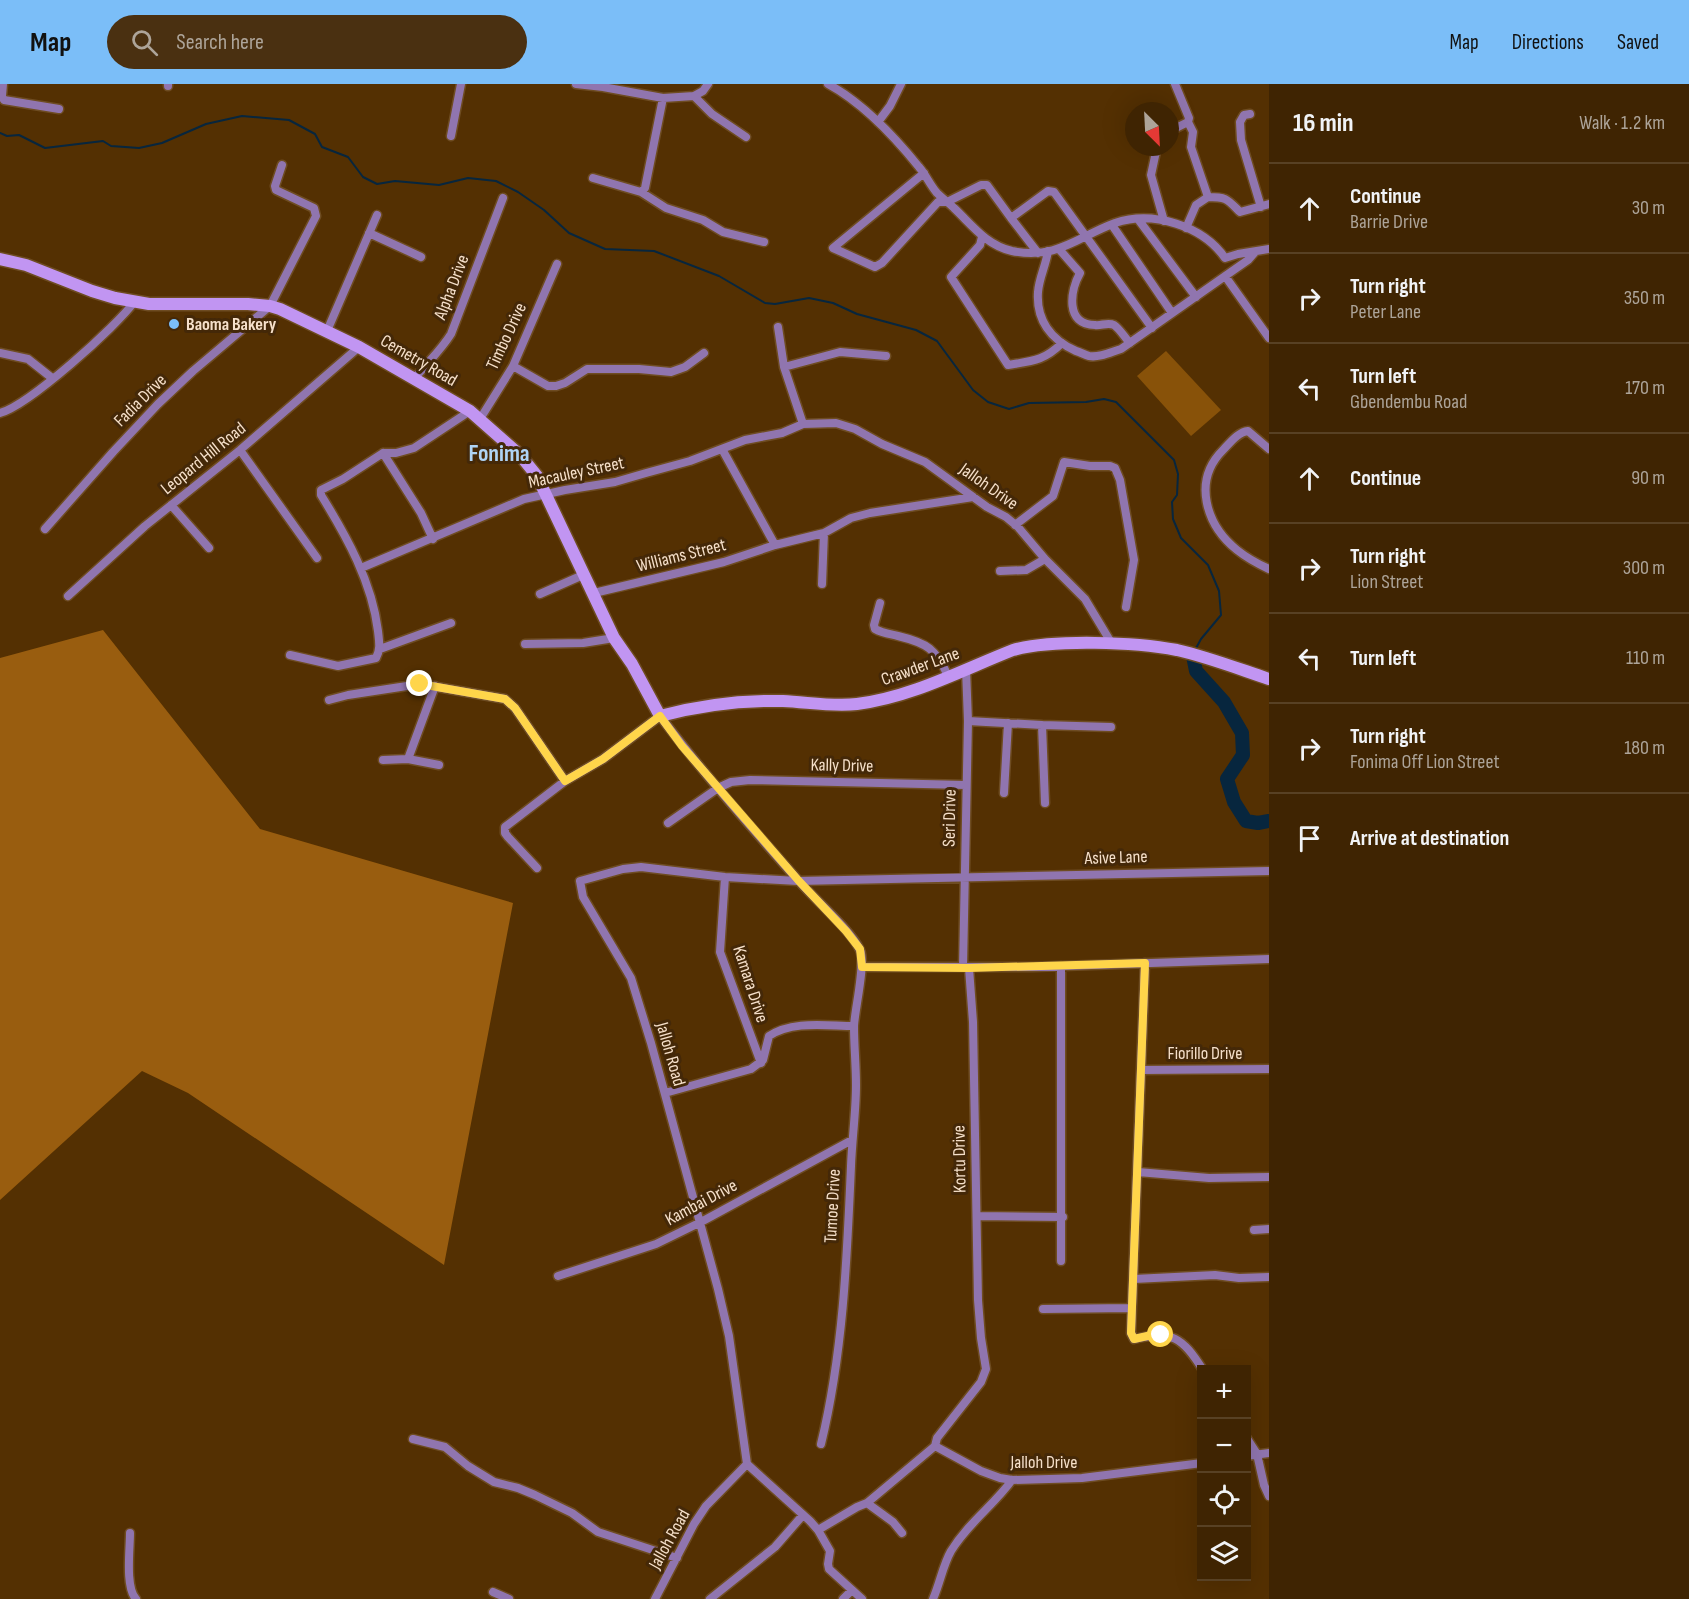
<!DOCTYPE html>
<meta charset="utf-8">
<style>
:root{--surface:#3f2402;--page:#4a3011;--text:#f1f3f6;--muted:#ada499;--line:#584124;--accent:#7bbef8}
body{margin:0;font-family:"Sofia Sans Condensed",sans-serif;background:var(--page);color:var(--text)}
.controls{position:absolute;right:18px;bottom:18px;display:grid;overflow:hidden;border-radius:0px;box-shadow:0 6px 24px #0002}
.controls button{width:54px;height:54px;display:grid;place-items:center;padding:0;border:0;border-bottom:2px solid var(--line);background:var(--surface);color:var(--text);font:30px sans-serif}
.compass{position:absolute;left:1125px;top:18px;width:54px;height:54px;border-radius:50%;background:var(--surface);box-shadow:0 6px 24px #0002;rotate:156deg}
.stop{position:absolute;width:18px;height:18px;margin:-14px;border:4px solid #ffd54a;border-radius:50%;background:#fff}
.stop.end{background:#ffd54a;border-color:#fff;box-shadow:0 2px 6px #0008}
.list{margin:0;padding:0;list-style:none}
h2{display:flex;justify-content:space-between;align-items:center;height:78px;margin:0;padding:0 24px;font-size:26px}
h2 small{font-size:20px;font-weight:400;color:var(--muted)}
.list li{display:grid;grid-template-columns:39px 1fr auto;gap:18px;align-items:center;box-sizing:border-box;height:90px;padding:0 24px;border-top:2px solid var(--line)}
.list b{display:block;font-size:22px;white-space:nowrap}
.list p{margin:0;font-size:20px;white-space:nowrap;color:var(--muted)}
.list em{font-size:20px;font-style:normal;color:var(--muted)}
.icon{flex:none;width:33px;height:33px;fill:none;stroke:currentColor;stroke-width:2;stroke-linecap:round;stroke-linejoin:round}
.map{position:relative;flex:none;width:1269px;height:1515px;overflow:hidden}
header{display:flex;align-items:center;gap:36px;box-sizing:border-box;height:84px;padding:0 30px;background:var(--accent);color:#111}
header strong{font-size:28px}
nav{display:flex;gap:33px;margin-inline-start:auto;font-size:21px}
.search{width:420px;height:54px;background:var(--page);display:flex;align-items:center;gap:15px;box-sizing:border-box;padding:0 21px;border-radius:33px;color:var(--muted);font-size:22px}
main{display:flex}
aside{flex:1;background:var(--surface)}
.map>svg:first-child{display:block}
.green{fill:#885209}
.forest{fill:#995d0f}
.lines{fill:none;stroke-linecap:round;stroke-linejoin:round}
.stream{stroke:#07263e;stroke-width:2}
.river{stroke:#07263e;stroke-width:14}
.street-casing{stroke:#6e4c22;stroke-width:11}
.secondary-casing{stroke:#6e4c22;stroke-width:15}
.street{stroke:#9075af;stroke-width:8}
.secondary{stroke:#c195f2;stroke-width:12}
.route{stroke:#ffd54a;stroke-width:8}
.poi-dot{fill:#7bbef8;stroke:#442808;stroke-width:2}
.labels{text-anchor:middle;stroke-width:6;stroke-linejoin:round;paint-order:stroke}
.street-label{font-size:18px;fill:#f6e0ca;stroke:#442808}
.poi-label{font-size:18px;font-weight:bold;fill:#f6e0ca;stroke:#442808;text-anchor:start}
.district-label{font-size:24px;font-weight:bold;fill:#afd4f5;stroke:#442808}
</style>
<header>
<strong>Map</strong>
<div class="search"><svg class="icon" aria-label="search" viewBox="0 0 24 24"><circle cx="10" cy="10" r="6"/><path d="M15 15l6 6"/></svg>Search here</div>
<nav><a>Map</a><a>Directions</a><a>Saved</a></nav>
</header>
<main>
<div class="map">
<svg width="1269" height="1515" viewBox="0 0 1269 1515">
<rect width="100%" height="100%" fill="#543002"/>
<path class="green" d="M 1166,267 L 1221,326 L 1191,352 L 1137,292 Z"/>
<path class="forest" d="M 103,546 L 260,745 L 513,819 L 444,1181 L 188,1009 L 142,987 L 0,1116 L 0,574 Z"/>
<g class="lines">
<path class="stream" d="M 0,49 L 7,52 L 19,51 L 45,64 L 103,57 L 111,62 L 139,64 L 162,59 L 206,40 L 242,32 L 289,36 L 315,50 L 322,63 L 348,73 L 363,93 L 377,100 L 395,97 L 439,101 L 468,94 L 496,97 L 518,108 L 544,126 L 569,149 L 605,165 L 654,167 L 719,192 L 765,219 L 775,220 L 809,214 L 833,219 L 857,230 L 916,246 L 937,257 L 973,306 L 988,318 L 1009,325 L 1029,319 L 1086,318 L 1104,315 L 1116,318 L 1174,376 L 1178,390 L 1177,411 L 1172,418 L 1173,435 L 1181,454 L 1208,481 L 1219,507 L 1221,531 L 1201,555 L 1195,566"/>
<path class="river" d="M 1193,572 L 1196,587 L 1224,618 L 1242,649 L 1243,671 L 1227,695 L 1234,718 L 1246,737 L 1258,739 L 1269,737"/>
<defs>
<path id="street" d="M 3,0 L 2,12 L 4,16 L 59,25
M 576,0 L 603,3 L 663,14 L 694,12 L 703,7 L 708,0
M 828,0 C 863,19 894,52 919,83 C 926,91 930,101 937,109 C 942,114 949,119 954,124 C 972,141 986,161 1012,167 C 1057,176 1077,153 1115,139 C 1153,126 1203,142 1225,174 L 1238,170 L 1269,165
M 1175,0 L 1189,34 L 1188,38 L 1193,48 L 1191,63 L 1208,113 L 1196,121 L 1186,144
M 168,2 L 168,0
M 694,12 L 712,30 L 746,53
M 1250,30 L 1244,31 L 1240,38 L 1241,56 L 1261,123
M 878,38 L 890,22 L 901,0
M 1170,47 L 1188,38
M 451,52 L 461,0
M 1157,63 L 1151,91 L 1164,137
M 924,89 L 833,164 L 875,183 L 882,179 L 938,118 L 947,118 L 981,101 L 987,101 L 1011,134
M 593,94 L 641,108 L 645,104 L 663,14
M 641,108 L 666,124 L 703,136 L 723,148 L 764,158
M 1208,113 C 1227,113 1227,115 1240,128 L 1269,120
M 1138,135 L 1196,213
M 1112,141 L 1172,229
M 369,149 L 421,173
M 982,153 L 980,161 L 951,193 L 1008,281 C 1032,277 1044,277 1062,259
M 1059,165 L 1080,189 C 1070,207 1065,241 1095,241 C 1101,242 1108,238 1114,241 C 1120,245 1125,254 1130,259
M 1048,167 C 1046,181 1039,194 1038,208 C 1036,236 1051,256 1076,267 C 1080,268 1085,271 1089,272 C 1099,274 1111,268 1121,265 L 1248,176 L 1255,168
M 1038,169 L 1011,134 L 1048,107 L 1054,108 L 1152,244
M 1225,192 L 1269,254
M 778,243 L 784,283 L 803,340
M 327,247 L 377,131
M 0,269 L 28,275 L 52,294
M 513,282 L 548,302 L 556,302 L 565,299 L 587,285 L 639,285 L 671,288 L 685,283 L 704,269
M 784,283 L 840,268 L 886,272
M 415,294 C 427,279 441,266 451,250 L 503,114
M 0,329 C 29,321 116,243 135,217
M 480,335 L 513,282 L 557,180
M 722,365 L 775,461
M 1269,365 L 1248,347 C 1238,348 1230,359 1223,366 C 1192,397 1206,441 1237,466 C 1247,474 1258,480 1269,485
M 240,366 L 317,474
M 383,369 L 421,429 L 433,455
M 171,421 L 209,464
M 1015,441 L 1053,412 L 1064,378 L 1090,382 L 1110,382 L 1115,384 L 1120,396 L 1134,476 L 1126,523
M 45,445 L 113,368 L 158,320 L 193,287 L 270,222 L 316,132 L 314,124 L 276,106 L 275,102 L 282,81
M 361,484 L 524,415 L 565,406 L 615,398 L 646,389 L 690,377 L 745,356 L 782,349 L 803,340 L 836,339 L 855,345 L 882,360 L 925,378 L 987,423 L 1006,433 L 1018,443 L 1045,475 L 1085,515 L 1112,560
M 1000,487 L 1026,486 L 1045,475
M 822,500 L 824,449
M 594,509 L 724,478 L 775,461 L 824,449 L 851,434 L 870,429 L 973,413
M 540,510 L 583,491
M 68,512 L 145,442 L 240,366 L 359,263
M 880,519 L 874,541 L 875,545 C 882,549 890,550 898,552 C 927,559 936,565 948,592
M 525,560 L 583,559 L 614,554
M 380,565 L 451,539
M 290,571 L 338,582 L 376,574 C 381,565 379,557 378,547 C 372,498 347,453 321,411 L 321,406 L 343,395 L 383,369 L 396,369 L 414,364 L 470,327
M 329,616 L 348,611 L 420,600 L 505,615 L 515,624 L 565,697
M 968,637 L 1042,641 L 1045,719
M 1042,641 L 1111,643
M 408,675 L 435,602
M 383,676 L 408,675 L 439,681
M 1004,709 L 1008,639
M 668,739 L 718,704 L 731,698 L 750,696 L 966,701
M 537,784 L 508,753 L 505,749 L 505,743 L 565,697 L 603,675 L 660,632 C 703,689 750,742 797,795 C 813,814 850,845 860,866 C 866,879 855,924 854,942 C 854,962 856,981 856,1001 C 856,1028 852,1055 851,1082 C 847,1175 843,1270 821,1360
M 725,793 L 720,868 L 761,979
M 1145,879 L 1131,1249 L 1134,1255 C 1172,1246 1182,1253 1203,1286
M 1061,882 L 1061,1177
M 862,883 L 1033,883 L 1269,875
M 963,883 L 968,637 L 966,585
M 969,884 L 973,938 L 978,1216 L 981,1254 L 986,1285 L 981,1298 L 937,1354 L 935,1362 L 981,1387 L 1000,1394 L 1012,1396 L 1082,1394 L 1202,1379
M 1141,986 L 1269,985
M 665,1009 L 751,985 L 763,976 L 769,952 C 793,936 827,942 854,942
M 1138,1088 L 1209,1094 L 1269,1093
M 977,1132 L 1063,1133
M 1254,1146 L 1269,1145
M 558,1192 L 656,1160 L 701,1138 L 852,1056
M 1134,1195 L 1215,1191 L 1239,1194 L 1269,1193
M 1043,1225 L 1131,1224
M 1246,1353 L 1257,1370 L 1264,1401 L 1269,1412
M 413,1355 L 445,1363 L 468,1382 L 494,1398 L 518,1404 L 535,1411 L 572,1429 L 598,1448 L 677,1474
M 1246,1372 L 1269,1369
M 747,1380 L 729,1252 L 718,1205 L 651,959 L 631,894 L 583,813 L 580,797 L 623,785 L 641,783 L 725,793 L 798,797 L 1269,787
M 747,1380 L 810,1437 L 818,1446 L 830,1467 L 828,1480 L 829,1485 L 862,1515
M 867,1419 L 893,1438 L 902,1449
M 818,1446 L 857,1423 L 867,1419 L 935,1362
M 130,1449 C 130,1466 125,1503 136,1515
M 493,1508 L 509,1515
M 655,1515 L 694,1440 L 706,1422 L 747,1380
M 710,1515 L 775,1463 L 803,1431
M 843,1515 L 852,1506
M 933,1515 C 940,1499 943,1481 951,1467 C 968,1439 994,1421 1012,1396"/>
<path id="secondary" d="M 0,175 L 26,181 L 92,207 L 115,214 L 149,220 L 248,220 L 270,222 L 280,225 L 359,263 L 470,327 L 520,371 L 537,392 L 614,554 L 632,580 L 660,632 C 701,621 741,616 783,617 C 807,618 833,623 857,620 C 912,613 962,586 1013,566 C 1054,555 1135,558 1177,566 C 1208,573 1239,585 1269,595"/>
</defs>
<use href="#street" class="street-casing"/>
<use href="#secondary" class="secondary-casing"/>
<use href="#street" class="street"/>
<use href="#secondary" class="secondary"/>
</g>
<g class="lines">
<path class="route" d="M 420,600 L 505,615 L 515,624 L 565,697 L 603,675 L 660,632 L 682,662 L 798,796 L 846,847 L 860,865 L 862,883 L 969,884 L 1145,879 L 1131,1249 L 1134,1255 L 1156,1250 L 1161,1251"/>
</g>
<circle class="poi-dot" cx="174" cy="240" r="6"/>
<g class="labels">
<g class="street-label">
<text transform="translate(451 203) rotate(-69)" y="6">Alpha Drive</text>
<text transform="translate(506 252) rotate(-65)" y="6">Timbo Drive</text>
<text transform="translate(419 276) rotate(30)" y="6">Cemetry Road</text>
<text transform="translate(140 316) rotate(-45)" y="6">Fadia Drive</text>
<text transform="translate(203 374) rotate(-39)" y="6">Leopard Hill Road</text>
<text transform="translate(576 388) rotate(-12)" y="6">Macauley Street</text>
<text transform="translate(989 402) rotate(35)" y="6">Jalloh Drive</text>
<text transform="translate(681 471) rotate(-14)" y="6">Williams Street</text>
<text transform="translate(920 582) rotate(-20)" y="6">Crawder Lane</text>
<text transform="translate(842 681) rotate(1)" y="6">Kally Drive</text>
<text transform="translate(949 734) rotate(-89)" y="6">Seri Drive</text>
<text transform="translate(1116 773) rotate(-2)" y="6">Asive Lane</text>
<text transform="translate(751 900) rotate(72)" y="6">Kamara Drive</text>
<text x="1205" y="975">Fiorillo Drive</text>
<text transform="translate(671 970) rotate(74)" y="6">Jalloh Road</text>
<text transform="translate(959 1075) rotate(-91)" y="6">Kortu Drive</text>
<text transform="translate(701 1118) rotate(-28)" y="6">Kambai Drive</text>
<text transform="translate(832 1122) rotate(-87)" y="6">Tumoe Drive</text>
<text x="1044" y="1384">Jalloh Drive</text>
<text transform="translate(669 1455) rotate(-61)" y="6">Jalloh Road</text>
</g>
<g class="poi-label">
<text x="186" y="246">Baoma Bakery</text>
</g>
<g class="district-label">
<text x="499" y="377">Fonima</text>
</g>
</g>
</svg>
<div class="controls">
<button>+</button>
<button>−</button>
<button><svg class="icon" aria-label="locate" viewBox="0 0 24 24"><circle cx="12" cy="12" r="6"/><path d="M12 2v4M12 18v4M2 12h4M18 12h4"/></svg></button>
<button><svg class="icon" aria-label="layers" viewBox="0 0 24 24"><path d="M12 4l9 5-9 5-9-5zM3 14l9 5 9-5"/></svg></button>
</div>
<svg class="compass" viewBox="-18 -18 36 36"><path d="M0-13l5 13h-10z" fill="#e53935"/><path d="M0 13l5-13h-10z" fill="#ada499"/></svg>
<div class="stop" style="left:1161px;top:1251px"></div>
<div class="stop end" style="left:420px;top:600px"></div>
</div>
<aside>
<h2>16 min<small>Walk · 1.2 km</small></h2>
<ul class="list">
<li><svg class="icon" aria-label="ahead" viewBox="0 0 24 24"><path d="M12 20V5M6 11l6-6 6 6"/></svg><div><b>Continue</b><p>Barrie Drive</p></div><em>30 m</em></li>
<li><svg class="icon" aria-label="right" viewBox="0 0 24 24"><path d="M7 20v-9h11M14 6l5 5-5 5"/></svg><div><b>Turn right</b><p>Peter Lane</p></div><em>350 m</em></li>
<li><svg class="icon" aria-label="left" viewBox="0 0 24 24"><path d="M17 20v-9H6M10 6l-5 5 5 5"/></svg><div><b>Turn left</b><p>Gbendembu Road</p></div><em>170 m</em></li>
<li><svg class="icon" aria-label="ahead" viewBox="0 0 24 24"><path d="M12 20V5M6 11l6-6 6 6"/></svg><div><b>Continue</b></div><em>90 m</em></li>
<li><svg class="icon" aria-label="right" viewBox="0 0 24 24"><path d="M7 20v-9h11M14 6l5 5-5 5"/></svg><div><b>Turn right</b><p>Lion Street</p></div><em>300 m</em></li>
<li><svg class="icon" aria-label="left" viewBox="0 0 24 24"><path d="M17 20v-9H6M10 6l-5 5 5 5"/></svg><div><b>Turn left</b></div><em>110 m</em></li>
<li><svg class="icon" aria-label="right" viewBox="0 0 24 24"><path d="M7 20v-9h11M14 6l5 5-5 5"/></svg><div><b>Turn right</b><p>Fonima Off Lion Street</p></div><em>180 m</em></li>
<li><svg class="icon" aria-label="arrive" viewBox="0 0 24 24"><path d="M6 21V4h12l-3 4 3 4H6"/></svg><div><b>Arrive at destination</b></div></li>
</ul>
</aside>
</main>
